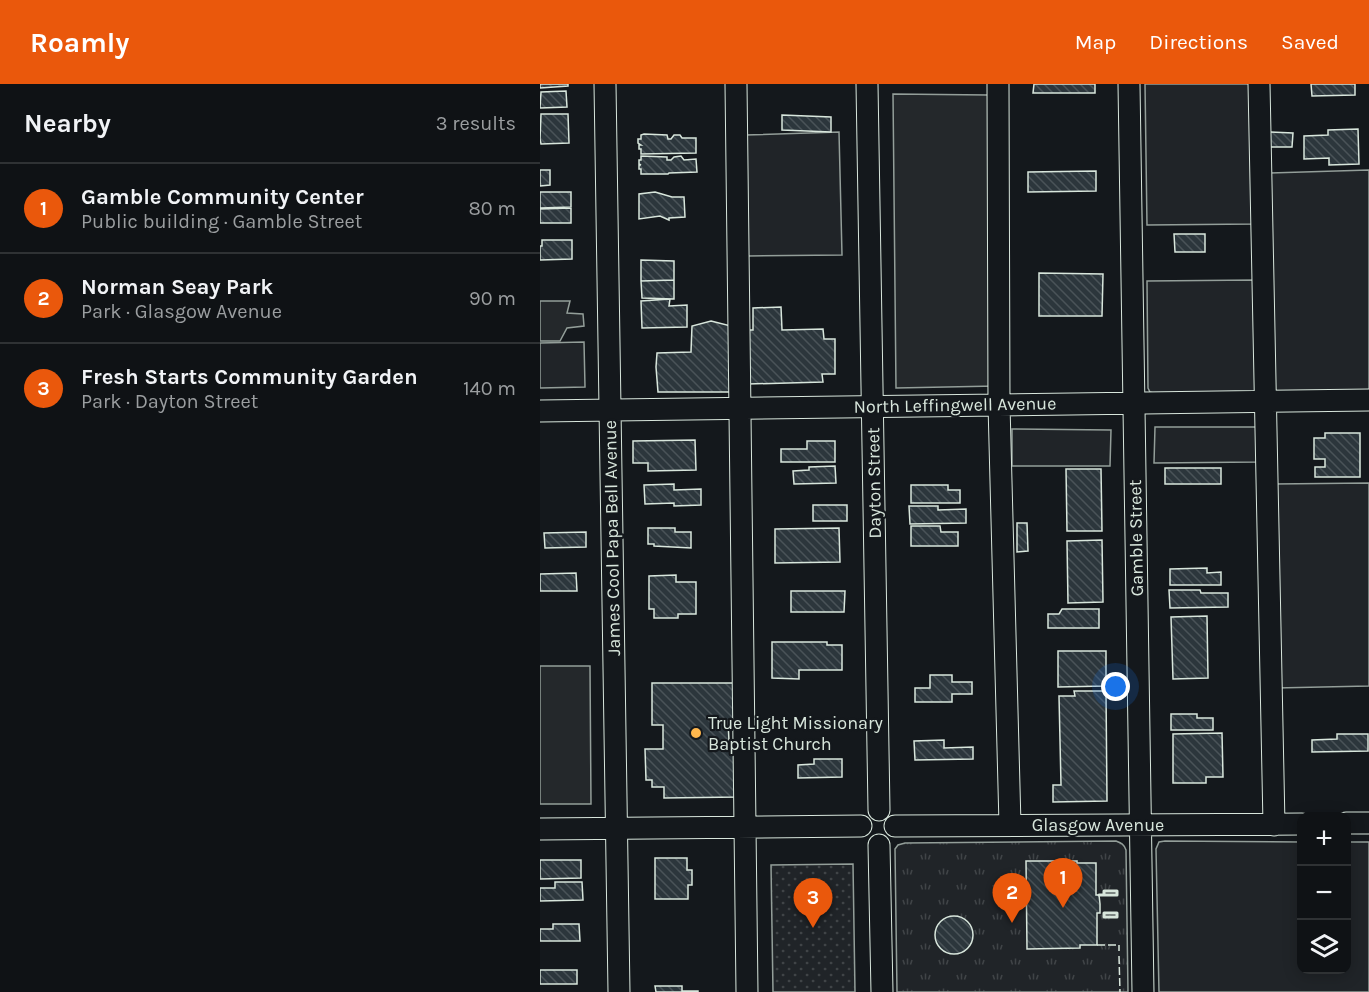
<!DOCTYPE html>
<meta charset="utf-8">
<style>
:root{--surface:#0f1215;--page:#1d2022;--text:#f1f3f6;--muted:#9b9ea0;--line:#2f3234;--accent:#ea580c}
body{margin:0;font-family:Karla,sans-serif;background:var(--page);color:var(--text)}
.controls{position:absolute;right:18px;bottom:18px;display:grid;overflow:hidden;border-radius:12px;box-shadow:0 3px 15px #0003}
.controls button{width:54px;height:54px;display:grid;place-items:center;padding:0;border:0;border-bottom:2px solid var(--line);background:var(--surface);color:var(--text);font:30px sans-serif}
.you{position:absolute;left:576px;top:603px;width:21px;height:21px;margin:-15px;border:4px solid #fff;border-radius:50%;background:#1a73e8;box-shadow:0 0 0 9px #1a73e833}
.badge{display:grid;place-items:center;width:39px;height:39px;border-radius:50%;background:var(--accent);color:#fff;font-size:20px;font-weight:700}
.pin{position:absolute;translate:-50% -50px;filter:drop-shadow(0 2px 3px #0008)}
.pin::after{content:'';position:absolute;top:32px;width:21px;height:18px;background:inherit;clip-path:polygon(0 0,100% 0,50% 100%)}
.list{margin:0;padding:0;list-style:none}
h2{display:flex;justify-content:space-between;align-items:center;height:78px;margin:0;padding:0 24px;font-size:26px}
h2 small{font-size:20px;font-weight:400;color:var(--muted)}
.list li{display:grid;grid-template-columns:39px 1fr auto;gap:18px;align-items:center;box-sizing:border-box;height:90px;padding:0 24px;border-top:2px solid var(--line)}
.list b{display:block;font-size:22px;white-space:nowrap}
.list p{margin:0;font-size:20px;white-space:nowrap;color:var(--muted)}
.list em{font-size:20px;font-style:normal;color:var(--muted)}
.icon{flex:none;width:33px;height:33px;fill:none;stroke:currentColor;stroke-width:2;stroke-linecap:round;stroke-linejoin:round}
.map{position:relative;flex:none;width:829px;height:908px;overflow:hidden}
header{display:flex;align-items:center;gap:36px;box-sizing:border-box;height:84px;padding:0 30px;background:var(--accent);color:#fff}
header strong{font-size:28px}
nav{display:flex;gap:33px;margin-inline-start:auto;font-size:21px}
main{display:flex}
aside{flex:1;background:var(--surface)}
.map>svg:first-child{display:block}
.grass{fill:#202428;stroke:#939e99;stroke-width:1.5}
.park{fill:url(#park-tufts);stroke:#939e99;stroke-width:1.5}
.garden{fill:url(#garden-dots);stroke:#939e99;stroke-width:1.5}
.parking{fill:#24282b;stroke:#939e99;stroke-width:1.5}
.building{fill:url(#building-back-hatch);stroke:#d8e6dc;stroke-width:1.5}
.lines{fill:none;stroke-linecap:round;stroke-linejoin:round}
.minor-casing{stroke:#d8e6dc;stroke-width:23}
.minor{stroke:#14181c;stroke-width:21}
.fence{stroke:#d8e6dc;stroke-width:1.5;stroke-dasharray:8 3;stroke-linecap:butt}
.wall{stroke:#d8e6dc;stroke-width:3}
.poi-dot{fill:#ffb74d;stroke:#14181c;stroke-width:2}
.labels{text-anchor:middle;stroke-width:4.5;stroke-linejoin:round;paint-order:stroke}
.street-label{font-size:18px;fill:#d8e6dc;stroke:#14181c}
.poi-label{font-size:18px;fill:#d8e6dc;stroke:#14181c;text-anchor:start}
</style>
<header>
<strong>Roamly</strong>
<nav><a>Map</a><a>Directions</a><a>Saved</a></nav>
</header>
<main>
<aside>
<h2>Nearby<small>3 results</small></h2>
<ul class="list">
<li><span class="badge">1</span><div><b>Gamble Community Center</b><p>Public building · Gamble Street</p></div><em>80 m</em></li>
<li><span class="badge">2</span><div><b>Norman Seay Park</b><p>Park · Glasgow Avenue</p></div><em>90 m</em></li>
<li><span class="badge">3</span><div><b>Fresh Starts Community Garden</b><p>Park · Dayton Street</p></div><em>140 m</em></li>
</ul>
</aside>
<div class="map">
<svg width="829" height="908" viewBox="0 0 829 908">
<defs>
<pattern id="park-tufts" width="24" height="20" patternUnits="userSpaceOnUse" patternTransform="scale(1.5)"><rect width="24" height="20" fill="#202428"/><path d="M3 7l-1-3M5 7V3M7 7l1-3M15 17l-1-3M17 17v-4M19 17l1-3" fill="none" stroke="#404447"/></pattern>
<pattern id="garden-dots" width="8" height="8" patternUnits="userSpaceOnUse" patternTransform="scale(1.5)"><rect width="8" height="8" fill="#202428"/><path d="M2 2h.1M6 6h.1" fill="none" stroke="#404447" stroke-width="1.8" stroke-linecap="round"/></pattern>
<pattern id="building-back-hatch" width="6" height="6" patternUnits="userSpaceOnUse" patternTransform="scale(1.5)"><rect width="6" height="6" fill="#2c363c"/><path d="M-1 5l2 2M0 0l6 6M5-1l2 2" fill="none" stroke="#4a5358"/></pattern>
</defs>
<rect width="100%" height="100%" fill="#14181c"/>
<path class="grass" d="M 605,0 L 712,0 L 714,140 L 607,141 Z
M 299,48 L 302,171 L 208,172 L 205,51 Z
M 829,86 L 829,306 L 729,308 L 727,89 Z
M 716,196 L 717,308 L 617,310 L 610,308 L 608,304 L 607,197 Z
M 44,258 L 45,303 L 0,304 L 0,259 Z
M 615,343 L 717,343 L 717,378 L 614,379 Z
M 472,345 L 571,346 L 570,382 L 472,382 Z
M 829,399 L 829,602 L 736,604 L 734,400 Z
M 625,757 L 761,758 L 762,886 L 806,886 L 807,758 L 829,758 L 829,908 L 619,908 L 616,765 L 619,758 Z"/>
<path class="park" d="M 576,757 C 581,759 584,760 586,766 L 588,908 L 357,908 L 355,765 L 358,761 L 365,759 Z"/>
<path class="garden" d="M 313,780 L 315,908 L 233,908 L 231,781 Z"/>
<path class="parking" d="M 353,10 L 448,11 L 456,302 L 356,304 Z
M 0,217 L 30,217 L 27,229 L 43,230 L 44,242 L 27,244 L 20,257 L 0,257 Z
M 0,582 L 50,582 L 51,720 L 0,720 Z"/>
<path class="building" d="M 0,0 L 28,0 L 28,2 L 0,4 Z
M 494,0 L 555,0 L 555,9 L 493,9 Z
M 771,0 L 815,0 L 815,11 L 772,12 Z
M 26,7 L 27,23 L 0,24 L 1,8 Z
M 1,30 L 28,30 L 29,59 L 1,60 L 0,55 Z
M 242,31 L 291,33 L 291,48 L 242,46 Z
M 818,45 L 819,80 L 789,81 L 789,74 L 764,75 L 764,52 L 788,51 L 788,46 Z
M 727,48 L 753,49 L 752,63 L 727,63 Z
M 104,50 L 127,51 L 128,55 L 131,55 L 134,51 L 140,51 L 142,54 L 156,54 L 156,69 L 101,70 L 101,65 L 99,65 L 99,61 L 101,61 L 98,59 L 98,55 L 101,55 L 101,51 Z
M 101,72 L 127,73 L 127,76 L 131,76 L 134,73 L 141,72 L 144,76 L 156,75 L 157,88 L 129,89 L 128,90 L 101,90 L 101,85 L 99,85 L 99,81 L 101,81 L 99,80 L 99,76 L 101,76 Z
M 0,86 L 10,86 L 10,101 L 0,102 Z
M 556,87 L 556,107 L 488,108 L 488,88 Z
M 0,108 L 31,108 L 31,123 L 0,124 Z
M 115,108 L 132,113 L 144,113 L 145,133 L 129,134 L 129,136 L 120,132 L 99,135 L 99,110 Z
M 31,124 L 31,139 L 0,139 L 0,125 Z
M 634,150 L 665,150 L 665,168 L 635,168 Z
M 2,156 L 32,156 L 32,175 L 0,176 L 0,162 L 2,162 Z
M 101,176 L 134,177 L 134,196 L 101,197 Z
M 499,189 L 563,190 L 562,232 L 499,232 Z
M 134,196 L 134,215 L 102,214 L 101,197 Z
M 130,215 L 129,222 L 147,221 L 147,243 L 102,244 L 101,217 Z
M 241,223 L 242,246 L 283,245 L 284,255 L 295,255 L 295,290 L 282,290 L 283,298 L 208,300 L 207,246 L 213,246 L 213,224 Z
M 171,237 L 191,242 L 192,308 L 118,308 L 116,283 L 117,269 L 151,268 L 152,242 Z
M 785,349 L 820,349 L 820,393 L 775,393 L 775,383 L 785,383 L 785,375 L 774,375 L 774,354 L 785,354 Z
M 155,356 L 156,386 L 108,387 L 108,379 L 93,379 L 93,357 Z
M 267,357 L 295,357 L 295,378 L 241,378 L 241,365 L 267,365 Z
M 295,382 L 296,399 L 254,400 L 253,387 L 269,386 L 269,383 Z
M 625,384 L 681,384 L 681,400 L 625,400 Z
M 526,385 L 561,385 L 562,447 L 527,447 Z
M 134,400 L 134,406 L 161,405 L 161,421 L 134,422 L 134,419 L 105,420 L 104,401 Z
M 371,401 L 408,401 L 408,406 L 420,406 L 420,419 L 371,419 Z
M 273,421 L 307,421 L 307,437 L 273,437 Z
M 369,422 L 398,422 L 398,426 L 426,425 L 426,439 L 370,440 Z
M 477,439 L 487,439 L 488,467 L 477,468 Z
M 371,442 L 400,442 L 401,448 L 418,448 L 418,462 L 371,462 Z
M 108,444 L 135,444 L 135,448 L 151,448 L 151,464 L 114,462 L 114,460 L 108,460 Z
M 299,444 L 300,478 L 235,479 L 235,445 Z
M 46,448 L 46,463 L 5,464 L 4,449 Z
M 562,456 L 563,518 L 528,519 L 527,457 Z
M 667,484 L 667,489 L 681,488 L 681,501 L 630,501 L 630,485 Z
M 36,489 L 37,507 L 0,507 L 0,490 Z
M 136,491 L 136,498 L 156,498 L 156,530 L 138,530 L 138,534 L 114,534 L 114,525 L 109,525 L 109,492 Z
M 629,506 L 660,506 L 661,509 L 688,509 L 688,523 L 630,524 Z
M 251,507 L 305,507 L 304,528 L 251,528 Z
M 522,525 L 559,525 L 559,544 L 508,544 L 508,530 L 519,530 Z
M 667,532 L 668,594 L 633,595 L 631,533 Z
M 232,558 L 287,558 L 287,561 L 302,561 L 302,586 L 259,586 L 259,595 L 232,594 Z
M 518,567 L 566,567 L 566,602 L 518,603 Z
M 390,591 L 412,591 L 412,598 L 432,598 L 432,610 L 412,610 L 412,618 L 375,618 L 375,604 L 390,604 Z
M 112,599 L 194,599 L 194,637 L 188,637 L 189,657 L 197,657 L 198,713 L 124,714 L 124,703 L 112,703 L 112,696 L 106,696 L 105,665 L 123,665 L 123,641 L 112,641 Z
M 534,607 L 566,607 L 567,717 L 513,718 L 513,701 L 521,701 L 519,612 L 535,612 Z
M 631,630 L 657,630 L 657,634 L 673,634 L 673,646 L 631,646 Z
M 682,649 L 683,693 L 666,693 L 666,699 L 633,699 L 633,650 Z
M 797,650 L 828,650 L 828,667 L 772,668 L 772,656 L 797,655 Z
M 404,656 L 404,664 L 433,663 L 433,675 L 375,676 L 374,657 Z
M 274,675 L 302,675 L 302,693 L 258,694 L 258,681 L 274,680 Z
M 115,774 L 147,774 L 147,786 L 152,786 L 152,801 L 148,801 L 148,815 L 115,815 Z
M 0,776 L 41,776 L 41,794 L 0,795 Z
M 486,777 L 537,777 L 537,779 L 556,779 L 556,811 L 559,811 L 560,820 L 560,829 L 557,829 L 557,861 L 540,861 L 540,864 L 487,865 Z
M 15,798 L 42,798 L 43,816 L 0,817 L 0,804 L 15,804 Z
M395 851a19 19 0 1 1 38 0a19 19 0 1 1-38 0Z
M 13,840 L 39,840 L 40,857 L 0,857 L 0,845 L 13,845 Z
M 0,886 L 37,886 L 37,900 L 0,900 Z
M 115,902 L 142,902 L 142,907 L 158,907 L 158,908 L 116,908 Z"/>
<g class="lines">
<defs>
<path id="minor" d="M 65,0 L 79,908
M 196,0 L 207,908
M 327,0 L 339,726
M 458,0 L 459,321 L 470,741
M 589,0 L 603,908
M 719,0 L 734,741
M 0,327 L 829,316
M 806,739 L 829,739
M 355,742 L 762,740
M 0,745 L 321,742
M 339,761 L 342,908"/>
</defs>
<use href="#minor" class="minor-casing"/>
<use href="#minor" class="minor"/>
<path class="fence" d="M 557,861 L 579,861 L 579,867
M 579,872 L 580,908"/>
<path class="wall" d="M 559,811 L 577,811 L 577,807 L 564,807 L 564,811
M 564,829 L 577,829 L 577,833 L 564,833 Z"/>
</g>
<circle class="poi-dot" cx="156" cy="649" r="6"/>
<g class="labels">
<g class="street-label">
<text transform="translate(415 321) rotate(-1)" y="6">North Leffingwell Avenue</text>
<text transform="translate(334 399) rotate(-91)" y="6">Dayton Street</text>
<text transform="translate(72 454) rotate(-91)" y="6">James Cool Papa Bell Avenue</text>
<text transform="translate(596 454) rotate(-91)" y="6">Gamble Street</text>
<text x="558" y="747">Glasgow Avenue</text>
</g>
<g class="poi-label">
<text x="168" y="645">True Light Missionary<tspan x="168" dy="21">Baptist Church</tspan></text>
</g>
</g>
</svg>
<div class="controls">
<button>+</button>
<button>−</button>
<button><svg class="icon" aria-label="layers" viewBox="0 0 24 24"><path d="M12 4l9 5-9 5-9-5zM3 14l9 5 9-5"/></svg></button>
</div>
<div class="you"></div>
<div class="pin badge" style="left:523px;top:824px">1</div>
<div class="pin badge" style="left:472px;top:839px">2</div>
<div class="pin badge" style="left:273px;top:844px">3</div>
</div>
</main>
